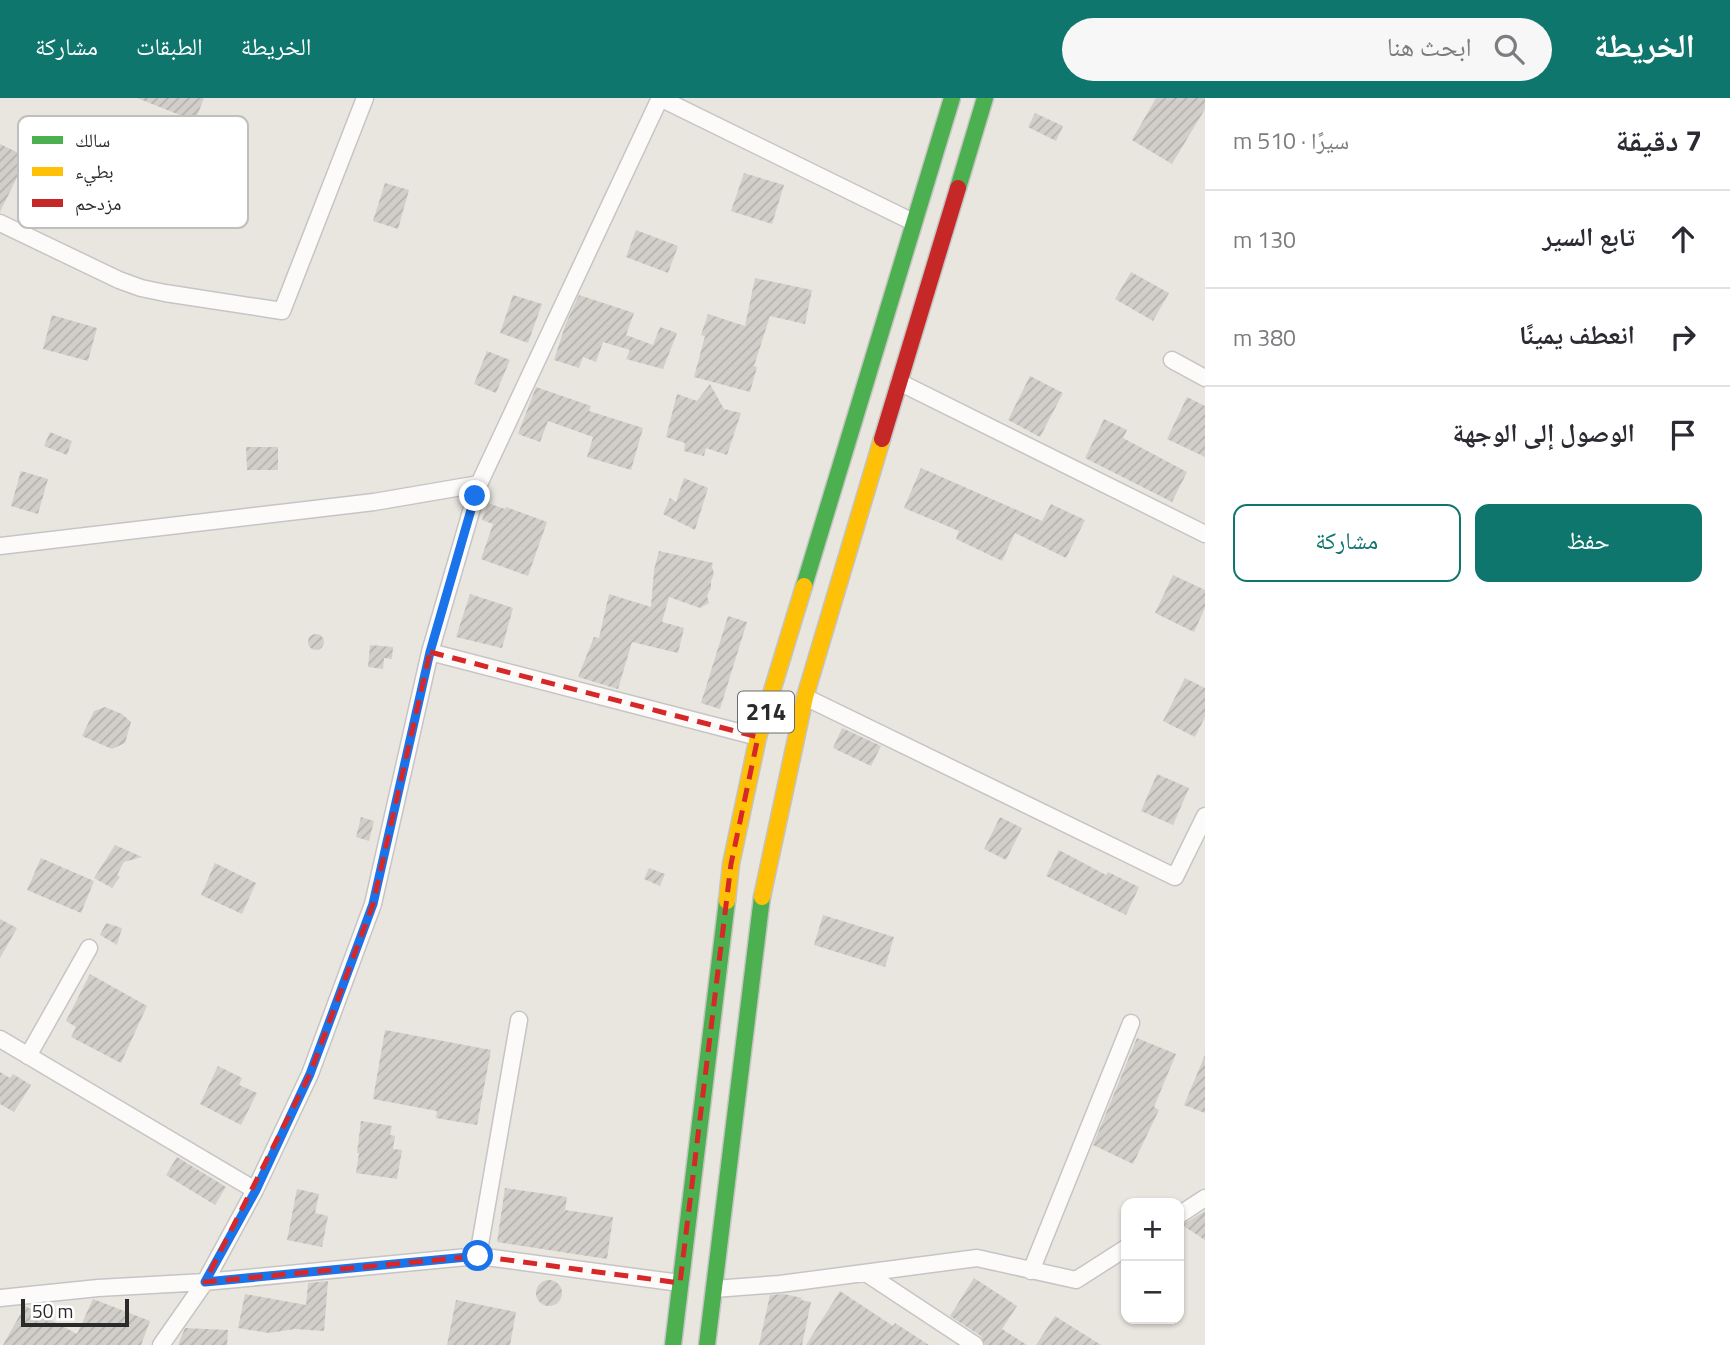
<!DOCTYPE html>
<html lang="ar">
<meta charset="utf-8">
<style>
:root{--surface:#fff;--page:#f7f7f7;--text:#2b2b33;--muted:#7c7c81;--line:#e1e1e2;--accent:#0f766e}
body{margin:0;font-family:"Titillium Web","Noto Naskh Arabic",sans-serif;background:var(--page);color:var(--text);direction:rtl}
.controls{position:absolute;right:21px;bottom:21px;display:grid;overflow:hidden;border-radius:14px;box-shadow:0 2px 5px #0004}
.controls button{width:63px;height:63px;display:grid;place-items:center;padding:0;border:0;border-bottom:2px solid var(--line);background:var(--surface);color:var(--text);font:35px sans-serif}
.scale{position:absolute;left:21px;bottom:18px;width:108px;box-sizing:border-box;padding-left:7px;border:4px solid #2a2a2a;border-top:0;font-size:19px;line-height:24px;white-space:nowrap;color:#2a2a2a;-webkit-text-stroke:5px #fff;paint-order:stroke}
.stop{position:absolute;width:21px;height:21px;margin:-16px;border:5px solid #1a73e8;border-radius:50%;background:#fff}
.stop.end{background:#1a73e8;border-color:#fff;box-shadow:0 2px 7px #0008}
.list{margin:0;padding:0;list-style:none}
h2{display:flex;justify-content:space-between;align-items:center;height:91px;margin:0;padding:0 28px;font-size:30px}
h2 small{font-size:23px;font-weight:400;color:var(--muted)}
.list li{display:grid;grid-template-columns:46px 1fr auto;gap:21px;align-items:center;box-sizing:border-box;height:98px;padding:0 28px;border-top:2px solid var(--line)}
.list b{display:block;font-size:26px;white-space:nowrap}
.list em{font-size:23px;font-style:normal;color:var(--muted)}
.actions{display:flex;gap:14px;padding:21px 28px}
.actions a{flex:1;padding:16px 0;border:2px solid var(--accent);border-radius:14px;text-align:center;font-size:24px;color:var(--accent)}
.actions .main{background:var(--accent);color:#fff}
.icon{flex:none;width:38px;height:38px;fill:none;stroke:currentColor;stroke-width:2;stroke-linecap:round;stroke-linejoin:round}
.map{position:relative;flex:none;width:1205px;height:1247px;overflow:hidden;direction:ltr}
header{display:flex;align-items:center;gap:42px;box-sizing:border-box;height:98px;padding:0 35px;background:var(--accent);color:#fff}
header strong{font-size:33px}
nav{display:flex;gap:38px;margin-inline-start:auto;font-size:24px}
.search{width:490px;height:63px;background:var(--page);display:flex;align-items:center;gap:18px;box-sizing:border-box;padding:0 24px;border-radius:38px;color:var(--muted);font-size:26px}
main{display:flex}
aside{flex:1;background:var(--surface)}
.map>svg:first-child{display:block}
.building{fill:url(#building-hatch)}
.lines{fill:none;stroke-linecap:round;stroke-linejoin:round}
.street-casing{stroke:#c6c5c6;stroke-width:19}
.fast-casing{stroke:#c4c4c1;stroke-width:19}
.slow-casing{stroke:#c4c4c1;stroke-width:19}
.jam-casing{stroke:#c4c4c1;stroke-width:19}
.street{stroke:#fcfbfa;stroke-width:16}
.fast{stroke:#4caf50;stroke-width:16}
.slow{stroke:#ffc107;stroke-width:16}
.jam{stroke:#c62828;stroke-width:16}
.route{stroke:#1a73e8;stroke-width:9}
.marked{fill:none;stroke:#d62828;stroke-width:5;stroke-dasharray:14 9;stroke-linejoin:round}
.labels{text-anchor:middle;stroke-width:5;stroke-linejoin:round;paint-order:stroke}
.shield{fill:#fff;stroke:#6a6a6a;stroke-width:2}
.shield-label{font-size:24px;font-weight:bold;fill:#2a2a2a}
.key{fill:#fff;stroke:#bfbfbf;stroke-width:2}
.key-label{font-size:19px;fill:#2a2a2a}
</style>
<header>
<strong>الخريطة</strong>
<div class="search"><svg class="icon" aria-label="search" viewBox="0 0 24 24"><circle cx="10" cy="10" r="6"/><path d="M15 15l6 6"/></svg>ابحث هنا</div>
<nav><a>الخريطة</a><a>الطبقات</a><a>مشاركة</a></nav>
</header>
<main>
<aside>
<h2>7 دقيقة<small>سيرًا · 510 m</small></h2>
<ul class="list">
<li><svg class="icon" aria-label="ahead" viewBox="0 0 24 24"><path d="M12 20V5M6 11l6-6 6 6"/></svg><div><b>تابع السير</b></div><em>130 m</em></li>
<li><svg class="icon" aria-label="right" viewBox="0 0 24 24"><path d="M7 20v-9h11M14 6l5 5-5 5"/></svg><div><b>انعطف يمينًا</b></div><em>380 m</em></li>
<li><svg class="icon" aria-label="arrive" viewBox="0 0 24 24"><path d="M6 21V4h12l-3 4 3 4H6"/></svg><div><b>الوصول إلى الوجهة</b></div></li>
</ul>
<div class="actions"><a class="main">حفظ</a><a>مشاركة</a></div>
</aside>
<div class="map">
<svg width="1205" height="1247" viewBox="0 0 1205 1247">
<defs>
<pattern id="building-hatch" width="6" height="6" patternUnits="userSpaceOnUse" patternTransform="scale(1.75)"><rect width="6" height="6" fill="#d2cfcb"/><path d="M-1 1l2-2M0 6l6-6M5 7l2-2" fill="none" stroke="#b4b2ae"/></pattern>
</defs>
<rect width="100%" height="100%" fill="#e9e6e0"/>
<path class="building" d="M 137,0 L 204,0 L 195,23 Z
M 1156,0 L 1205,0 L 1205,11 L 1172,66 L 1132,42 Z
M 1035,15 L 1063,28 L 1056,43 L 1028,29 Z
M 0,46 L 27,59 L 0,114 Z
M 744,75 L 784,87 L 772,126 L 731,113 Z
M 385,85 L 409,92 L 398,131 L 373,123 Z
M 636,132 L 678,148 L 668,175 L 626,159 Z
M 1131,174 L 1169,195 L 1153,223 L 1115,201 Z
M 755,180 L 812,192 L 805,226 L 770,218 L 754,268 L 757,269 L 750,294 L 694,279 L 705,238 L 701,237 L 708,216 L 745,228 Z
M 513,197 L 542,206 L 528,245 L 500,235 Z
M 579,197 L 634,215 L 626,237 L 653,247 L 660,229 L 677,235 L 663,271 L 626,261 L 630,252 L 603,244 L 596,264 L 583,259 L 579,270 L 554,262 L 566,225 Z
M 52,217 L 97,230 L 88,263 L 43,251 Z
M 487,253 L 510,262 L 496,295 L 474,286 Z
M 1030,278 L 1063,295 L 1040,339 L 1008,322 Z
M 710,286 L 724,311 L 741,315 L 727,357 L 706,350 L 704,358 L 684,353 L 685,345 L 666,339 L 677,296 L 697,303 Z
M 536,289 L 591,308 L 589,313 L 643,330 L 631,372 L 587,359 L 593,339 L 548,323 L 540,344 L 518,336 Z
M 1187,299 L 1205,308 L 1205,359 L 1167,341 Z
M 1104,321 L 1127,332 L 1123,340 L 1187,374 L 1172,404 L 1085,360 Z
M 50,334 L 72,343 L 67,357 L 44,348 Z
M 246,349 L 278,349 L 278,372 L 247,372 Z
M 921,370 L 1042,423 L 1051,406 L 1085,422 L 1066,460 L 1015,435 L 1002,463 L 956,441 L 959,433 L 904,410 Z
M 21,373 L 48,381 L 38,416 L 11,408 Z
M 684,380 L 708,390 L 695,432 L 663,416 L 670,400 L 676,404 Z
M 488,405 L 505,411 L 506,409 L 547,424 L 528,478 L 481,461 L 493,426 L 482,422 Z
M 659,453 L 713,465 L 712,469 L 714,476 L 711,483 L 711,490 L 707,498 L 709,505 L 700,510 L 669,499 L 662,524 L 684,530 L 678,555 L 632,544 L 618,591 L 578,579 L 594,539 L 599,540 L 609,496 L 651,509 L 654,472 Z
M 1173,477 L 1205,492 L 1205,510 L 1194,534 L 1155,515 Z
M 470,496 L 513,510 L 502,550 L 456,539 Z
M 728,518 L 747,524 L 720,611 L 701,605 Z
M308 544a8 8 0 1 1 16 0a8 8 0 1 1-16 0Z
M 370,547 L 393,549 L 392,561 L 384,560 L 383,571 L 368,569 Z
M 1185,580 L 1205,590 L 1205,619 L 1195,639 L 1163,623 Z
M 105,609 L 122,616 L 131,624 L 125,645 L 112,651 L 82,638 L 94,613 Z
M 842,630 L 881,648 L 871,668 L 833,650 Z
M 1157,676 L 1189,690 L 1173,727 L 1141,713 Z
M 361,719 L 374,723 L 369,743 L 356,739 Z
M 1000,719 L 1022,730 L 1006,762 L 984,751 Z
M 115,747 L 142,759 L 124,764 L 117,777 L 120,779 L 112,790 L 94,780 Z
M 1059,752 L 1106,777 L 1108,774 L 1139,789 L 1126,817 L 1046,778 Z
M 41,760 L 94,783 L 81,815 L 27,792 Z
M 215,765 L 256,785 L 242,816 L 201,797 Z
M 649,770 L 665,776 L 660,788 L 644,781 Z
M 823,817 L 894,839 L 885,869 L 814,847 Z
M 0,821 L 17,830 L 0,860 Z
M 106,825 L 122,830 L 117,847 L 100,837 Z
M 90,876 L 147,908 L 121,965 L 71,939 L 76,929 L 66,923 Z
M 385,932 L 491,952 L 477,1027 L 436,1020 L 437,1013 L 373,1001 Z
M 1137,940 L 1176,956 L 1154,1009 L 1159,1012 L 1133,1066 L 1093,1047 Z
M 1205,957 L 1205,1015 L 1184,1007 Z
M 218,968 L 242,980 L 239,987 L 257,995 L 241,1027 L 200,1006 Z
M 0,974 L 10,980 L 13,976 L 31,987 L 14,1014 L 0,1006 Z
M 361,1023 L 392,1028 L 390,1037 L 395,1038 L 393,1051 L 402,1052 L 397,1081 L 356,1075 L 359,1055 L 357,1055 Z
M 177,1059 L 226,1089 L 215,1107 L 166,1077 Z
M 505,1090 L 567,1099 L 565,1112 L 613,1119 L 607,1161 L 497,1144 Z
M 297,1091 L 319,1096 L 315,1115 L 328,1118 L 322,1149 L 287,1142 Z
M 1205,1113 L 1205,1142 L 1182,1127 Z
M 974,1180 L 1017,1208 L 1002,1231 L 1027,1247 L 985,1247 L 981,1238 L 950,1218 Z
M536 1195a13 13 0 1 1 26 0a13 13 0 1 1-26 0Z
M 328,1183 L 324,1233 L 295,1231 L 269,1235 L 238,1230 L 245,1196 L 306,1207 L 308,1185 Z
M 840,1193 L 893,1228 L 895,1225 L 929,1247 L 806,1247 Z
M 784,1196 L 802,1200 L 801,1202 L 811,1204 L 802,1247 L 759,1247 L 770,1197 Z
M 93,1201 L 150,1223 L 141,1247 L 3,1247 L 25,1208 L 77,1236 Z
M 456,1202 L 516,1214 L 510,1247 L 447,1247 Z
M 1055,1218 L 1101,1247 L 1036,1247 Z
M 185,1230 L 228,1232 L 227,1247 L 178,1247 Z"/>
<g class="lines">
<defs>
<path id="street" d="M 0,125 L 119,182 L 141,190 L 165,195 L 282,213 L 365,0
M 1172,262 L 1205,280
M 899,284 L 1205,436
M 0,448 L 374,404 L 479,386
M 430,554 L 758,639
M 805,599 L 1175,779 L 1205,718
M 0,941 L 255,1092
M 28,958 L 89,850
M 1179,1117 L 1205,1100
M 478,1158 L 519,922
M 1031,1173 L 1131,925
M 866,1175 L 975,1247
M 714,1191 L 780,1186 L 977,1160 L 1076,1182 L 1126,1150
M 0,1200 L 98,1190 L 205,1184 L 478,1158 L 680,1185
M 161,1247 L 205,1184 L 255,1092 L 310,976 L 373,806 L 430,554 L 479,386 L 660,0 L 913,124"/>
<path id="fast" d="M 958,90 L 985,0
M 804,488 L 952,0
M 673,1247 L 727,803
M 707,1247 L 762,799"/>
<path id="slow" d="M 762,799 L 805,599 L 882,341
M 727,803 L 731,766 L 758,639 L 804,488"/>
<path id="jam" d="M 882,341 L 958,90"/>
</defs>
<use href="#street" class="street-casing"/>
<use href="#fast" class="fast-casing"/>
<use href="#slow" class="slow-casing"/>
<use href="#jam" class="jam-casing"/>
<use href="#street" class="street"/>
<use href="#fast" class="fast"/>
<use href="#slow" class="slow"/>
<use href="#jam" class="jam"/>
</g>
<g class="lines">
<path class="route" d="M 475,398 L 430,554 L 373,806 L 310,976 L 256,1092 L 205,1184 L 478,1158"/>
</g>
<path class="marked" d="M 430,554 L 758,639 L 731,766 L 680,1185 L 478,1158 L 205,1184 L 310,976 L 373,806 Z"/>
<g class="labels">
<rect class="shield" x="738" y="593.5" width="56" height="41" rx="5"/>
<g class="shield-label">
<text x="766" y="622">214</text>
</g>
</g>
<rect x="18" y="18" width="230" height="112" rx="10" class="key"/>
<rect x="32" y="38" width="31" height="8" fill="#4caf50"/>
<rect x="32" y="69" width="31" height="9" fill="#ffc107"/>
<rect x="32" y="101" width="31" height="8" fill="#c62828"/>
<g class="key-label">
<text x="75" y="49">سالك</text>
<text x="75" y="80">بطيء</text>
<text x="75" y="112">مزدحم</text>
</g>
</svg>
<div class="controls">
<button>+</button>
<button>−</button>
</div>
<div class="scale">50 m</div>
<div class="stop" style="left:478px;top:1158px"></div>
<div class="stop end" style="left:475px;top:398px"></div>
</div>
</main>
